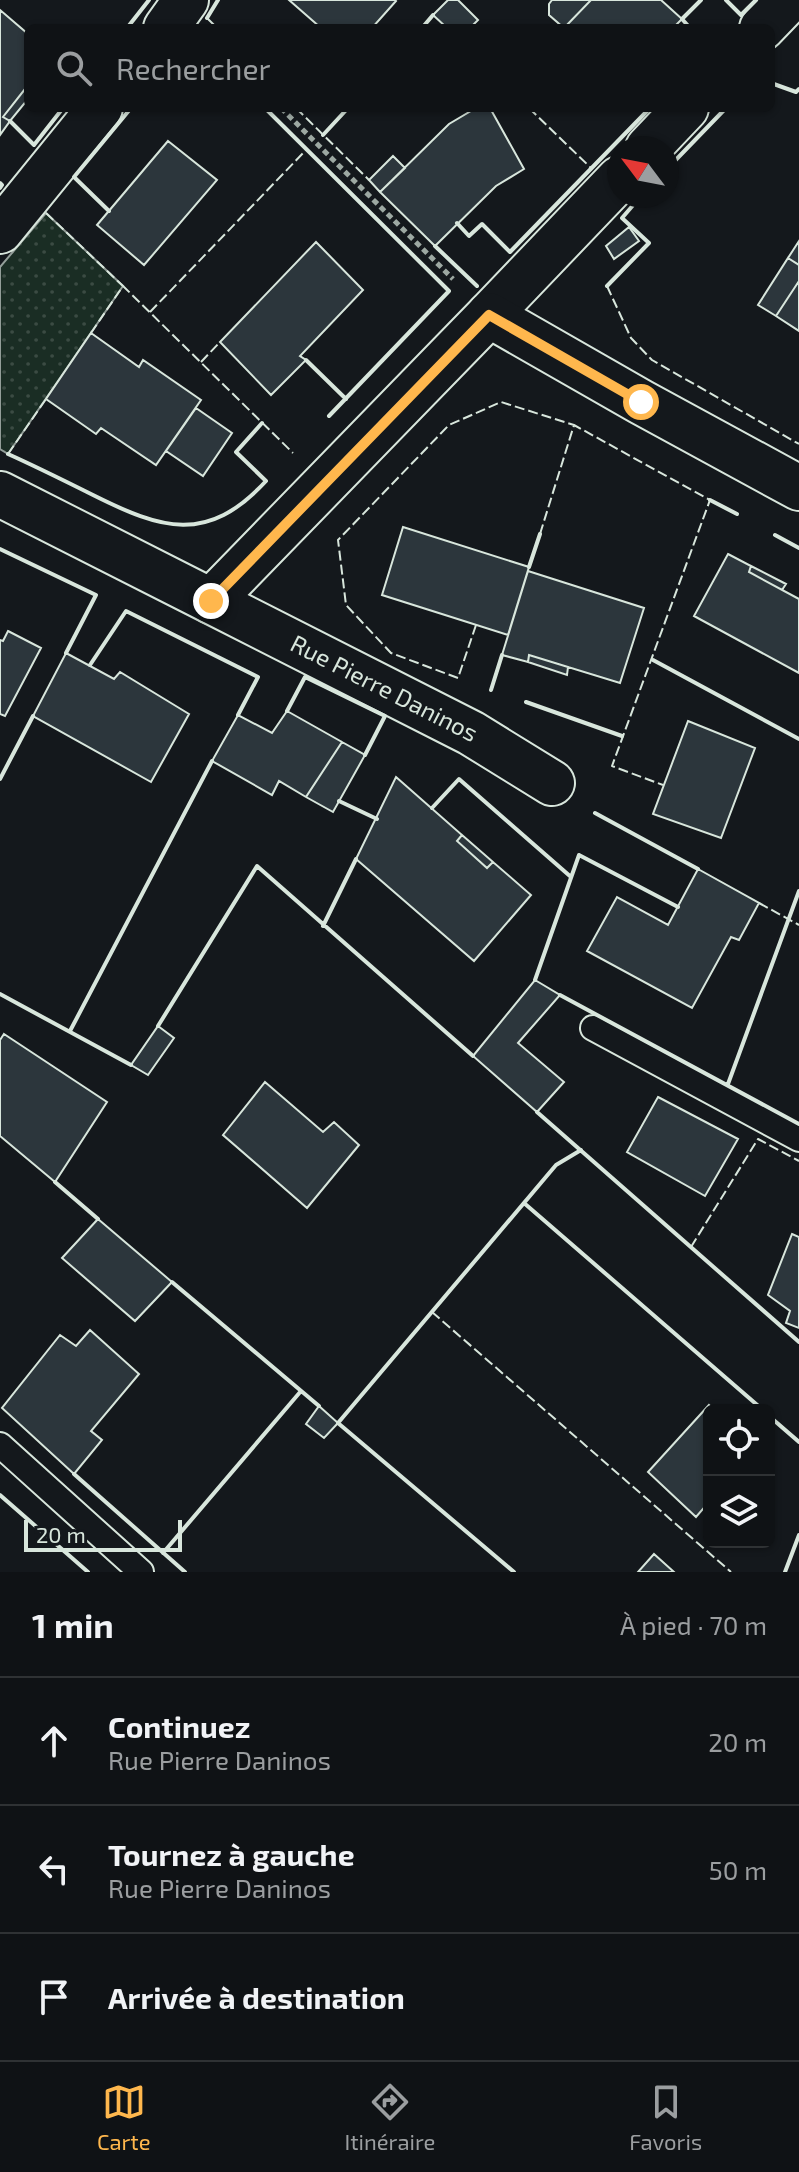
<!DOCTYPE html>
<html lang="fr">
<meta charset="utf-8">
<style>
:root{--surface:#0f1215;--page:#181b1e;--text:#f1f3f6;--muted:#9b9ea0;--line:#2f3234;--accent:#ffb74d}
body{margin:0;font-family:"Exo 2",sans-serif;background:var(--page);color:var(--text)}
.controls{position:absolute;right:24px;bottom:24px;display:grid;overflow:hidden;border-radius:12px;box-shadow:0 2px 6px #0004}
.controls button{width:72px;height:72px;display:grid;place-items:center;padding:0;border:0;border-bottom:2px solid var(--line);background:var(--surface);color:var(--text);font:40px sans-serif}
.compass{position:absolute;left:607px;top:136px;width:72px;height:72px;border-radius:50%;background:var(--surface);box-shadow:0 2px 6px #0004;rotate:302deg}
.scale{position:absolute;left:24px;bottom:20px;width:158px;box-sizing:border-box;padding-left:8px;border:4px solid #d8e6dc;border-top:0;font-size:22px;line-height:28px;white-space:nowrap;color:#d8e6dc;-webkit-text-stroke:6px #14181c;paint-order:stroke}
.stop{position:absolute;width:24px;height:24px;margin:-18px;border:6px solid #ffb74d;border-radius:50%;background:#fff}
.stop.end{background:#ffb74d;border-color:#fff;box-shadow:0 2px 8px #0008}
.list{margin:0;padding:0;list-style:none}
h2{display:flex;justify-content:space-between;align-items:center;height:104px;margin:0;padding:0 32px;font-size:34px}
h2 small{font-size:26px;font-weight:400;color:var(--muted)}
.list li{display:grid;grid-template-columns:52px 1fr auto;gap:24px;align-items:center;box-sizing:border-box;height:128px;padding:0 32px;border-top:2px solid var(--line)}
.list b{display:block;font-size:30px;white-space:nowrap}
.list p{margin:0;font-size:26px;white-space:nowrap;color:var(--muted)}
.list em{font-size:26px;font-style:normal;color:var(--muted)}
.icon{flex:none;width:44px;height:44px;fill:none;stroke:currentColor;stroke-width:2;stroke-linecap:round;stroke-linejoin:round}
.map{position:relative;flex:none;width:799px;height:1572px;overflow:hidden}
.search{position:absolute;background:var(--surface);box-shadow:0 2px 6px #0004;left:24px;right:24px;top:24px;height:88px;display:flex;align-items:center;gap:20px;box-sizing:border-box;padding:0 28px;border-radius:12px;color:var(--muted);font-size:30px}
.sheet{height:488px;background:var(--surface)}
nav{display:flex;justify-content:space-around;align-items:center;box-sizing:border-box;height:112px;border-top:2px solid var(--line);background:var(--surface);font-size:22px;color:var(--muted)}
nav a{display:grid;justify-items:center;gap:4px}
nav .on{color:var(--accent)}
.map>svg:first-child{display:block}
.grass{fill:url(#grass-dots);stroke:#939e99;stroke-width:2}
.building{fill:#2c363c;stroke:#d8e6dc;stroke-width:2}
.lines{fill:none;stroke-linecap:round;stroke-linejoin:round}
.service-casing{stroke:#d8e6dc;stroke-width:28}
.minor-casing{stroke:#d8e6dc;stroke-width:48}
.path{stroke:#9da8a2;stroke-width:5;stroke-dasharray:6 4;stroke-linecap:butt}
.service{stroke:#14181c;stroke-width:24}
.minor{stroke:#14181c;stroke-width:44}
.fence{stroke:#d8e6dc;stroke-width:2;stroke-dasharray:10 4;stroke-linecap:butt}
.wall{stroke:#d8e6dc;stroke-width:4}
.route{stroke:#ffb74d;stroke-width:10}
.labels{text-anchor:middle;stroke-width:6;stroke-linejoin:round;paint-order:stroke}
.street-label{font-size:24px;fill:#d8e6dc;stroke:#14181c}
</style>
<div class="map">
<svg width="799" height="1572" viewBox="0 0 799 1572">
<defs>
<pattern id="grass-dots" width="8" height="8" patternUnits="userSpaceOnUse" patternTransform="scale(2)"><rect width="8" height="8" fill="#1a2d24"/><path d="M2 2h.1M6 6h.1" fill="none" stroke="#3b4b43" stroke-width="1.8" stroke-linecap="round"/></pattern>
</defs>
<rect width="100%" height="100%" fill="#14181c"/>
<path class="grass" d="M 46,213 L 123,286 L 8,454 L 0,449 L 0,267 Z"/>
<path class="building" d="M 289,0 L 395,0 L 396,1 L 372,28 L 321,28 Z
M 448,0 L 458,0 L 478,20 L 470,28 L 447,28 L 433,15 Z
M 552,0 L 591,0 L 564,28 L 549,15 L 549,4 Z
M 591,0 L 661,0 L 682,19 L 673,28 L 564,28 Z
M 0,10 L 28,34 L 28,85 L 3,117 L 10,121 L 0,135 Z
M 26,88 L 28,99 L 10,121 L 3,117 Z
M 476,108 L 490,108 L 524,169 L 496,186 L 435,246 L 380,192 L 449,124 Z
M 168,141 L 217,180 L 144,265 L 97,225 Z
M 393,156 L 405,168 L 380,192 L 369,180 Z
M 629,227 L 639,241 L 614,259 L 606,246 Z
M 799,241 L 799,265 L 788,258 Z
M 316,242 L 363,290 L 300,356 L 306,360 L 271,395 L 220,342 Z
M 788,258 L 799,265 L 799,281 L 776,316 L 758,305 Z
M 799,281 L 799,331 L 776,316 Z
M 91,333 L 139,367 L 143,360 L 201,400 L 156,465 L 101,428 L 96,434 L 46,399 Z
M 196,408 L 232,433 L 203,476 L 166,451 Z
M 403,527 L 529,567 L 508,635 L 382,595 Z
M 728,554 L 751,566 L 749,572 L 799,599 L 799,673 L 694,616 Z
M 751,566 L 786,584 L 782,590 L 749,572 Z
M 528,571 L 644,608 L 620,683 L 529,655 L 528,662 L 502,655 Z
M 8,631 L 41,648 L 5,716 L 0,714 L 0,640 L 3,641 Z
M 66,653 L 114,679 L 120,672 L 189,714 L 151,782 L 33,716 Z
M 529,655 L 568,667 L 567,675 L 528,662 Z
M 287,711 L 342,742 L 306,797 L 279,781 L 272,795 L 212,761 L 238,715 L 272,733 Z
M 688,721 L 755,748 L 721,838 L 653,814 Z
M 342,742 L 365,755 L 333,812 L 306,797 Z
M 396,777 L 462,835 L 457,841 L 487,868 L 493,862 L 531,895 L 474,961 L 356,859 Z
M 462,835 L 493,862 L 487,868 L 457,841 Z
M 698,869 L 759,903 L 739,940 L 731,937 L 692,1008 L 587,951 L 617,897 L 668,925 Z
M 535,980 L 560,995 L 518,1043 L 564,1082 L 537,1112 L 473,1056 Z
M 158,1026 L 174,1038 L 148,1075 L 131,1065 Z
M 4,1034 L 107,1102 L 55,1182 L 0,1136 L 0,1040 Z
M 265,1082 L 323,1132 L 334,1122 L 359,1145 L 307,1208 L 223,1135 Z
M 658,1097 L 738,1139 L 705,1196 L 627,1152 Z
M 98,1219 L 172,1282 L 135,1321 L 62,1258 Z
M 792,1234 L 799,1237 L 799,1328 L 786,1323 L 790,1311 L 768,1295 Z
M 90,1330 L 139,1374 L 91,1431 L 102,1440 L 74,1474 L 2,1408 L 60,1335 L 76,1346 Z
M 709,1405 L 715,1410 L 709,1410 L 709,1502 L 696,1517 L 648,1472 Z
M 319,1406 L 338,1423 L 324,1438 L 306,1424 Z
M 654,1554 L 674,1572 L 638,1572 Z"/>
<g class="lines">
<defs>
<path id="service" d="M 593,1028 L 799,1139
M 0,1445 L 141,1572"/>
<g id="minor">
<path d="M 166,28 L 186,0"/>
<path d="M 762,28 L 789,0"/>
<path d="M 648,148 L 686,108"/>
<path d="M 0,231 L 100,108"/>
<path d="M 489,315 L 619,179"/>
<path d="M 0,494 L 211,601 L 489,315 L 641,402 L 799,488"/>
<path id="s1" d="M 211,601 L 471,733 L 552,783"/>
</g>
</defs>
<use href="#service" class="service-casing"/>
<use href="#minor" class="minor-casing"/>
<path class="path" d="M 281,108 L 453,279"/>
<use href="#service" class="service"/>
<use href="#minor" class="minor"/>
<path class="fence" d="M 207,18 L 217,28
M 296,108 L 369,180
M 529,108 L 591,168
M 46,213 L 123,286
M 607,286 L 631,338 L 652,360 L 799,444
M 150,312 L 307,149
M 91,333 L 123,286 L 293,453
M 201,362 L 220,342
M 8,454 L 46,399
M 540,534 L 574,425 L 710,500 L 612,766 L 663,785
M 476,625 L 458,678 L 391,653 L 346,605 L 338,540 L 449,425 L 501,402 L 574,425
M 759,903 L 799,925
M 691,1247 L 758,1139 L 799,1161
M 432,1312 L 731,1572"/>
<path class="wall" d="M 726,0 L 741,15 L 756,0
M 207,18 L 218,0
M 127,28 L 149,0
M 422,28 L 433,15
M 690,28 L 682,19 L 701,0
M 771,83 L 796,92 L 799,89
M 265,108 L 449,291 L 329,416
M 10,121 L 34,145 L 63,108
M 323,135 L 348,108
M 667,169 L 726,108
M 0,183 L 2,185 L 0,188
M 109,211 L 74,177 L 131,108
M 457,223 L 469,236 L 482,224 L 510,252 L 650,108
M 435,246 L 477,286
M 607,286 L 649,243 L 622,218 L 641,196
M 306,360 L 346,399
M 8,454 C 37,467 65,481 93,495 C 161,529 207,545 266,481 L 236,452 L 262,423
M 710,500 L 737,514
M 775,535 L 799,548
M 0,549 L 96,595 L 66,653
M 529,567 L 540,534
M 653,660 L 799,739
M 90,665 L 126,611 L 258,677 L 238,715
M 491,690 L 502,655
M 526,702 L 622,736
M 287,711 L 305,677 L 385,716 L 365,755
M 0,779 L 33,716
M 339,801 L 377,819
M 432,808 L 459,779 L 571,877
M 595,813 L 698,869
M 323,926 L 356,859
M 535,980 L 579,855 L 678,907
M 0,994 L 131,1065
M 560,995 L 799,1124
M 158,1026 L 257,866 L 473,1056
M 70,1031 L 212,761
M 728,1084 L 799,891
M 537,1112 L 799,1342
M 55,1182 L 98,1219
M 524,1203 L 763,1410
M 172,1282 L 319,1406
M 769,1416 L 799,1442
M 74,1474 L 185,1572
M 0,1495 L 88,1572
M 163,1553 L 301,1391
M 514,1572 L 338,1423 L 556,1165 L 581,1150
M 785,1572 L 799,1535"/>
</g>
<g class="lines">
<path class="route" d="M 211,601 L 489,315 L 641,402"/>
</g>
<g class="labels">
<g class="street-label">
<text dy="8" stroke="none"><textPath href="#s1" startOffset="194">Rue Pierre Daninos</textPath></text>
</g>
</g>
</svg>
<div class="controls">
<button><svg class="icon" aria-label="locate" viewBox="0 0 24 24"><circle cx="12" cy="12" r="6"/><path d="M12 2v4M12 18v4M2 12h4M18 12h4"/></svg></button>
<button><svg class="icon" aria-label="layers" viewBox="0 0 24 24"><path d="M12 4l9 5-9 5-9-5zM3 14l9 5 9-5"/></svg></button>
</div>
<svg class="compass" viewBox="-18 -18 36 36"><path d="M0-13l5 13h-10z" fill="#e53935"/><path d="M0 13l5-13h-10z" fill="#9b9ea0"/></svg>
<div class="scale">20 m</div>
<div class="stop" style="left:641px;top:402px"></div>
<div class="stop end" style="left:211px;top:601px"></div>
<div class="search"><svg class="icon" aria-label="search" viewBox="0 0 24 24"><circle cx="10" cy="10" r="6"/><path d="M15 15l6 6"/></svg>Rechercher</div>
</div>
<section class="sheet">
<h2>1 min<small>À pied · 70 m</small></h2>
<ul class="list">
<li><svg class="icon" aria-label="ahead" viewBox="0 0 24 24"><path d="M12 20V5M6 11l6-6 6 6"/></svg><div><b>Continuez</b><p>Rue Pierre Daninos</p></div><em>20 m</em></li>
<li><svg class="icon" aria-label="left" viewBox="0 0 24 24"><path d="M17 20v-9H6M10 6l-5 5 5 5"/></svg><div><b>Tournez à gauche</b><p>Rue Pierre Daninos</p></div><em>50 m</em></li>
<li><svg class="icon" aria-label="arrive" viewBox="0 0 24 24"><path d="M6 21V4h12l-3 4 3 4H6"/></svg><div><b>Arrivée à destination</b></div></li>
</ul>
</section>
<nav>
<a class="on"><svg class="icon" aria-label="map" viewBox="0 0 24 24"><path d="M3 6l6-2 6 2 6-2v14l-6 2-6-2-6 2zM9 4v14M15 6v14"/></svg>Carte</a>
<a><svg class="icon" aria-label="directions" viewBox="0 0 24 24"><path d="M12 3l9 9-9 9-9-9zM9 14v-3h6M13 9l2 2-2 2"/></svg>Itinéraire</a>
<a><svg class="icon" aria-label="saved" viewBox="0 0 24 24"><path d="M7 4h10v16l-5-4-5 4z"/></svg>Favoris</a>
</nav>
